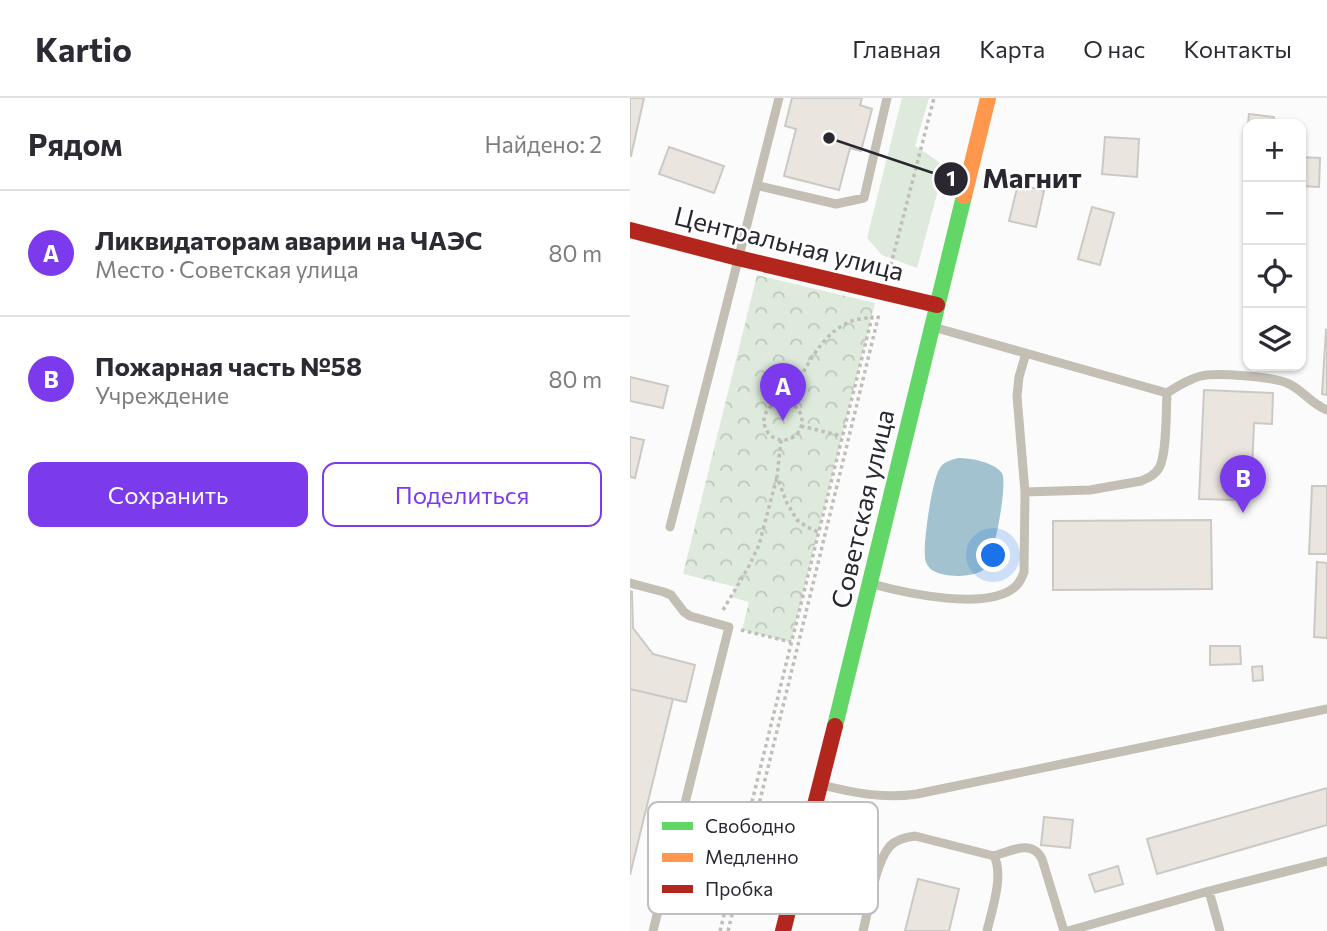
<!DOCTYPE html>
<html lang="ru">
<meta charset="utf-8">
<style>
:root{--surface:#fff;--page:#f7f7f7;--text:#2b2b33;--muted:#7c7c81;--line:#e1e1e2;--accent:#7c3aed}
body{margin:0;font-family:Commissioner,sans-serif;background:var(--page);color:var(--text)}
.controls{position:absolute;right:21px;top:21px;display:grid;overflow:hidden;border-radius:14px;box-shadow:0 2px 5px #0004}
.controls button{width:63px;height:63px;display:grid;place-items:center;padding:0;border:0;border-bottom:2px solid var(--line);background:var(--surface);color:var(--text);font:35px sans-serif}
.you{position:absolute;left:364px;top:458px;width:24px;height:24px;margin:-18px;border:5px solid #fff;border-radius:50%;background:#1a73e8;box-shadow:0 0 0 10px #1a73e833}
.badge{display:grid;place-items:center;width:46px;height:46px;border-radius:50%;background:var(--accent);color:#fff;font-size:23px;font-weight:700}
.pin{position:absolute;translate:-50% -58px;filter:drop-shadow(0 2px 4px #0008)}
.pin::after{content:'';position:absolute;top:37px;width:24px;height:21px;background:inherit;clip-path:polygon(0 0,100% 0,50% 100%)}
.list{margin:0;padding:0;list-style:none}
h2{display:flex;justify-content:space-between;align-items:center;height:91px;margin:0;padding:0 28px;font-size:30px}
h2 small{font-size:23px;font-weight:400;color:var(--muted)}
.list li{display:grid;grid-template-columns:46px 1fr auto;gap:21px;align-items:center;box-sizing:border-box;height:126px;padding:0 28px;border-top:2px solid var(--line)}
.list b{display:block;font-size:26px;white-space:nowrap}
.list p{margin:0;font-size:23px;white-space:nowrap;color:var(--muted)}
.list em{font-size:23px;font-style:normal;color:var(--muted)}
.actions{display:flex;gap:14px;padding:21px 28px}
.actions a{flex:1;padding:16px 0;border:2px solid var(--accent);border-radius:14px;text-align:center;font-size:24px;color:var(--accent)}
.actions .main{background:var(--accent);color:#fff}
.icon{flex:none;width:38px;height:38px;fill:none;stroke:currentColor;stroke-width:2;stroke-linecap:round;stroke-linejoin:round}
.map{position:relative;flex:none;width:697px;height:833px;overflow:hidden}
header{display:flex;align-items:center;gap:42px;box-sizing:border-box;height:98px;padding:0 35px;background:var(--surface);border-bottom:2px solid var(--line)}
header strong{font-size:33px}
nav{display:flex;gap:38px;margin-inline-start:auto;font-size:24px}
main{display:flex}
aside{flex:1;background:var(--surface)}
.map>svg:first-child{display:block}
.grass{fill:#ddeadc}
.park{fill:url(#park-crowns)}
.water{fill:#a1c2ce}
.building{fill:#eae5de;stroke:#ccc9c5;stroke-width:2}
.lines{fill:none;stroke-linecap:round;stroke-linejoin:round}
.path{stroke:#c1beb8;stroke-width:3.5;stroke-dasharray:3.5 3.5;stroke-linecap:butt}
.lane{stroke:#c4bfb4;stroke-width:9}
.fast{stroke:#63d668;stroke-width:16}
.slow{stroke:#ff974d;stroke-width:16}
.jam{stroke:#b3261e;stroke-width:16}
.labels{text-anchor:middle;stroke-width:5;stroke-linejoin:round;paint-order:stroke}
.street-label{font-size:26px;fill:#2b2731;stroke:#fff}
.key{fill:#fff;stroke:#bfbec1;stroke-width:2}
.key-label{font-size:19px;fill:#2b2731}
.leader{fill:none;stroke:#2b2731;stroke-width:2.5}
.callout-dot{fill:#2b2731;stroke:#fff;stroke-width:2.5}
.mark-label{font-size:21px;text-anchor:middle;font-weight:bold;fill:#fff}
.callout-label{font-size:28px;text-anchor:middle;font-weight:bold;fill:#2b2731;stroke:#fff;stroke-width:5;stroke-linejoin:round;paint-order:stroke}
</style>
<header>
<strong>Kartio</strong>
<nav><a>Главная</a><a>Карта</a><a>О нас</a><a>Контакты</a></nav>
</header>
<main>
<aside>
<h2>Рядом<small>Найдено: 2</small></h2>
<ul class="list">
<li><span class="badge">A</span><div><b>Ликвидаторам аварии на ЧАЭС</b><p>Место · Советская улица</p></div><em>80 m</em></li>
<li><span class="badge">B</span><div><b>Пожарная часть №58</b><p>Учреждение</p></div><em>80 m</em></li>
</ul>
<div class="actions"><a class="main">Сохранить</a><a>Поделиться</a></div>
</aside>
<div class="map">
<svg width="697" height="833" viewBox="0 0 697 833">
<defs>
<pattern id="park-crowns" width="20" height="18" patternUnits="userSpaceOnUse" patternTransform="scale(1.75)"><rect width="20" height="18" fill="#ddeadc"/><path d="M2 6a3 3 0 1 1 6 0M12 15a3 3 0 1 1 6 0" fill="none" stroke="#bec9bd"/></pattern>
</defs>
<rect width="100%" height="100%" fill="#fbfbfb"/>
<path class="grass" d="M 272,0 L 299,0 L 285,48 L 305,61 L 314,70 L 287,170 L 252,157 L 237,140 Z"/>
<path class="park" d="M 127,177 L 245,205 L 161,544 L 112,532 L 119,504 L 101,499 L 106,489 L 53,476 Z"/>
<path class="water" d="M 328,360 C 340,360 364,364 372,375 C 378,386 364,457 357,468 C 349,481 313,480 302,472 C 298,469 295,464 295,459 C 293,445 302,381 310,370 C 313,364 321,362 328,360 Z"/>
<path class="building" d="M 0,0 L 14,0 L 1,58 L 0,58 Z
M 162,0 L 232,0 L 230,7 L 242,11 L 231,53 L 220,50 L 209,92 L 154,78 L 166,31 L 155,28 Z
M 619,16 L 644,19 L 643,26 L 618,26 L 618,44 L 616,44 Z
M 475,39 L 509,41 L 507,79 L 472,76 Z
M 39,49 L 94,68 L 84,95 L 29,76 Z
M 671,59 L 690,60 L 689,89 L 671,88 Z
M 388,86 L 414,93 L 406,129 L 379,123 Z
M 462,109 L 484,115 L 470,167 L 448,161 Z
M 696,232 L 697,233 L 697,297 L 692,296 Z
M 0,279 L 38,288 L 33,310 L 0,303 Z
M 574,292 L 643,295 L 642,326 L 624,325 L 621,396 L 607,395 L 607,402 L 569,401 Z
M 0,339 L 14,342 L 5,380 L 0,379 Z
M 682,388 L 697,388 L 697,456 L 679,456 Z
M 581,422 L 582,491 L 423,492 L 423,423 Z
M 687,464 L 697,465 L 697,540 L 684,539 Z
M 0,493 L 2,494 L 3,530 L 23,556 L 65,567 L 56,604 L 43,601 L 0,777 Z
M 0,493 L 2,494 L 3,530 L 23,556 L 65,567 L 56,604 L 0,591 Z
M 580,548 L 610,548 L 611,566 L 580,567 Z
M 632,568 L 633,582 L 623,583 L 622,569 Z
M 697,690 L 697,727 L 527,776 L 517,741 Z
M 414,719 L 443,722 L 440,750 L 411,747 Z
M 488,768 L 493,786 L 465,794 L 459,777 Z
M 288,781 L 329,791 L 319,833 L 275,833 Z"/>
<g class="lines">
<path class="path" d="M 259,174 L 304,0
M134 323a19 19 0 1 1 38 0a19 19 0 1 1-38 0Z
M 171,328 L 212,338
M 151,342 L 147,379 L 157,405 L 167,422 L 177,429 L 188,434
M 93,512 L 118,470 L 129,447 L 147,379
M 111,532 L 161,544
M 68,714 L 156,734
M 206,760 L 234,767
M 90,833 L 242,219 C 233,221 223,221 215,226 C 188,240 171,279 157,305
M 98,833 L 249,216"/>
<path class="lane" d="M 129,88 L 206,106 L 234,100 L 257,0
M 537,295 C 548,288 559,281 571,278 C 585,274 644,279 657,285 C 672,291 681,306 697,312
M 395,394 L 387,298 L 389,279 L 396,255
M 40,429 C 76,286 114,143 149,0
M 0,485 L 34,494 L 41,497 L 54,514 L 60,518 L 99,529 L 23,833
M 242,486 C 275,495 359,514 386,488 C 390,484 392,480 394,474 L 395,394 L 460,392 L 511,383 C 518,380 525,377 529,370 C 537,357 536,312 537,295 L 303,229
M 192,687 C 224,695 254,701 287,696 L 697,611
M 364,758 C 381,753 402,741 412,761 L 434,833
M 579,793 L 590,833
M 233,833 C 239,810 245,765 260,748 C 267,741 276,739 285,738 L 364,758 C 374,777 362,812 357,833
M 438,833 L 579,793 L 697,763"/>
<path class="fast" d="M 205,628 L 334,98"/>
<path class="slow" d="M 334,98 L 358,0"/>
<path class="jam" d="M 0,132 L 108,160 L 307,207
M 153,833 L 205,628"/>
</g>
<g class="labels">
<g class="street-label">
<text transform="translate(159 146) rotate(14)" y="9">Центральная улица</text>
<text transform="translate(233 411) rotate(-77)" y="9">Советская улица</text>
</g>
</g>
<rect x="18" y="704" width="230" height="112" rx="10" class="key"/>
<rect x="32" y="724" width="31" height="8" fill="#63d668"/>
<rect x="32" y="755" width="31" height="9" fill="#ff974d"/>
<rect x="32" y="787" width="31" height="8" fill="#b3261e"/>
<g class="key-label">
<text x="75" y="735">Свободно</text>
<text x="75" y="766">Медленно</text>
<text x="75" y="798">Пробка</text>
</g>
<path class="leader" d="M199 40L321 81"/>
<g class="callout-dot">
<circle cx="199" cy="40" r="7"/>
<circle cx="321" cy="81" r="18"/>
</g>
<g class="mark-label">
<text x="321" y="88">1</text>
</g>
<g class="callout-label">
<text x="402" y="90">Магнит</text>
</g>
</svg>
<div class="controls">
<button>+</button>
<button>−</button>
<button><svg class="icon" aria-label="locate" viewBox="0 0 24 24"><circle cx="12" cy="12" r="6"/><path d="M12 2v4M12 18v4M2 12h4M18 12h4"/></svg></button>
<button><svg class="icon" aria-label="layers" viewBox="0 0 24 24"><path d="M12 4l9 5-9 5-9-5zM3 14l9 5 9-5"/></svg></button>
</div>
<div class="you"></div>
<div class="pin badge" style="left:153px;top:323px">A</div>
<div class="pin badge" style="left:613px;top:415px">B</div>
</div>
</main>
